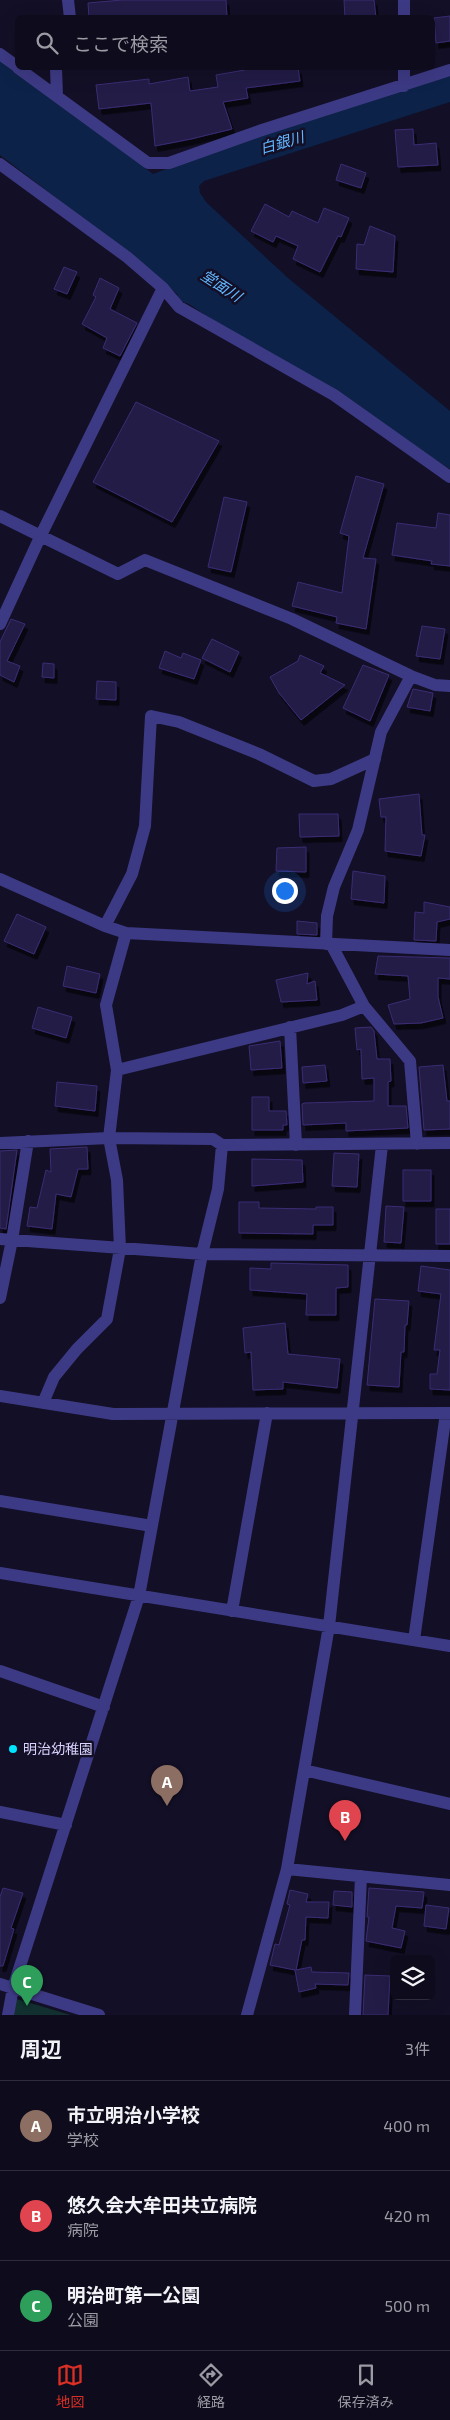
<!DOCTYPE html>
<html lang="ja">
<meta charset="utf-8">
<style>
:root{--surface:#0e0b1c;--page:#171425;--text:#f1f3f6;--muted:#9b9ba3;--line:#2e2b3b;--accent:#d93025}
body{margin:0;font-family:"Exo 2","Noto Sans JP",sans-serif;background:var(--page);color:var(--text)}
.controls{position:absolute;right:15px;bottom:15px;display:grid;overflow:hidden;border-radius:8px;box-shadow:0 5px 20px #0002}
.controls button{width:45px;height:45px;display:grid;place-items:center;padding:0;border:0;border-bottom:1px solid var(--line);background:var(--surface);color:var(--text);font:25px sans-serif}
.you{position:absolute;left:284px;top:890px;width:18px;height:18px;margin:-12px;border:4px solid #fff;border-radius:50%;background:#1a73e8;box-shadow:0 0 0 8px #1a73e833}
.badge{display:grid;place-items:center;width:32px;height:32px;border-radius:50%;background:var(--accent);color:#fff;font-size:16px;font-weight:700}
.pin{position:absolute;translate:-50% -41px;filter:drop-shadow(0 1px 2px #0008)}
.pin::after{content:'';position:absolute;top:26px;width:18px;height:15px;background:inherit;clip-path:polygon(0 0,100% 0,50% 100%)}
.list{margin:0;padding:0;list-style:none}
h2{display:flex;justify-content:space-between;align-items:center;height:65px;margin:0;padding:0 20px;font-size:21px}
h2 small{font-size:16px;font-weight:400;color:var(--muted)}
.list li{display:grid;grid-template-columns:32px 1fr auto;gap:15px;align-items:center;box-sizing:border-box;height:90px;padding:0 20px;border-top:1px solid var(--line)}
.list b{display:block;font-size:19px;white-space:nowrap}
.list p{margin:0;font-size:16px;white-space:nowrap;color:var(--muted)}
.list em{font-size:16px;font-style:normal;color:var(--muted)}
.icon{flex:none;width:28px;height:28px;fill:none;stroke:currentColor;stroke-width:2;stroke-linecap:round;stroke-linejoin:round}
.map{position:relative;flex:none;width:450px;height:2015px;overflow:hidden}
.search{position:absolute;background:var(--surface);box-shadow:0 5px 20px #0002;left:15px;right:15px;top:15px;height:55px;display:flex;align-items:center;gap:12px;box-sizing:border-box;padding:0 18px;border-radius:8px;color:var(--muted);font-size:19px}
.sheet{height:335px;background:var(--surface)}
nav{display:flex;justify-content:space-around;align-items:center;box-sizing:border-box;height:70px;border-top:1px solid var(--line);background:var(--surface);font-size:14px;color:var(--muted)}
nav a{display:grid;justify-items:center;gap:2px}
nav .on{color:var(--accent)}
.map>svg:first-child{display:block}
.green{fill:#12302f}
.water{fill:#0c2248}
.building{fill:#241b47;stroke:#3b2d73;filter:url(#shadow)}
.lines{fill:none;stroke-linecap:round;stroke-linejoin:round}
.minor{stroke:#3d3a85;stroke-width:12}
.poi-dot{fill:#00e5ff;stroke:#130f26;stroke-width:2}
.labels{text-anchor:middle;stroke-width:5;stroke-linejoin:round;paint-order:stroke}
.poi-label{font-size:14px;fill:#d9d4ff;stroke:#130f26;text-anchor:start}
.water-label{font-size:15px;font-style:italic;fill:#62b6ff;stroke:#130f26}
</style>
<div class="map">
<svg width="450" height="2015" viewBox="0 0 450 2015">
<defs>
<filter id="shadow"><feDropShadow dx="3" dy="5.5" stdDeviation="0" flood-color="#0009"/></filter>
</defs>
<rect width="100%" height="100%" fill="#130f26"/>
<path class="green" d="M 13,1998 L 71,2015 L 10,2015 Z"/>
<path class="water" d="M 0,60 L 32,82 L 153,174 L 256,135 L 450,76 L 450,102 L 204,181 L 199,186 L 200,193 L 207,203 L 288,278 L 450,411 L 450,469 L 235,335 L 189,304 L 180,301 L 177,294 L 152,271 L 0,155 Z"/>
<path class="building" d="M 122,0 L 226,0 L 227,18 L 89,18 L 88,3 Z
M 344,0 L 374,0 L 376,18 L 345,18 Z
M 450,16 L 450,41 L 436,43 L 434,18 Z
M 244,68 L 298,68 L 300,81 L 246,88 L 248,98 L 223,102 L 232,129 L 191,139 L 155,146 L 151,103 L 99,109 L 96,85 L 149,79 L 149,84 L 188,77 L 190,91 L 218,87 L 216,75 L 245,70 Z
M 413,129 L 414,145 L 436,143 L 438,165 L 398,167 L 395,130 Z
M 341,164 L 366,173 L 361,188 L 336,180 Z
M 265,204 L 289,217 L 292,211 L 318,223 L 324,208 L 349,218 L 341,237 L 338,236 L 320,272 L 293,259 L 298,246 L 276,236 L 273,242 L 251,231 Z
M 370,226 L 395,236 L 393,272 L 356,269 L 357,244 L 364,245 Z
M 64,267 L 77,272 L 67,294 L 54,289 Z
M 100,278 L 119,288 L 110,309 L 137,323 L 120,356 L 103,348 L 107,338 L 82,324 L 96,297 L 93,295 Z
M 136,402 L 219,441 L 172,522 L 93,482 Z
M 356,476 L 384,484 L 363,558 L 376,559 L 366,629 L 336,623 L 337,617 L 292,606 L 298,582 L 342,593 L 349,536 L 340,533 Z
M 224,497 L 247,502 L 231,572 L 208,567 Z
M 438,513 L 450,515 L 450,566 L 431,564 L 432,561 L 392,555 L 397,523 L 436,528 Z
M 11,619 L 25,624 L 7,661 L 20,666 L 14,682 L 0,675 L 0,642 Z
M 422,626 L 445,629 L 440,659 L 416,656 Z
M 212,639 L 239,652 L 230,672 L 202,658 Z
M 165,651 L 181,658 L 183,653 L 201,660 L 194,679 L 159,668 Z
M 300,655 L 324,666 L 320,673 L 345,685 L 301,720 L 279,693 L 270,677 L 298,661 Z
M 43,663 L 54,664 L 54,678 L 42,677 Z
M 363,665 L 389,675 L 370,721 L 343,708 Z
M 97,681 L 116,682 L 116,700 L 96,699 Z
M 413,689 L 433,693 L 430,711 L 407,707 Z
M 419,794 L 422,835 L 425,835 L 421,856 L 385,851 L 386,817 L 381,817 L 379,799 Z
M 299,814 L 338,814 L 339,836 L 300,837 Z
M 306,847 L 306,872 L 276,871 L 277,848 Z
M 353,871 L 385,876 L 384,903 L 351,899 Z
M 424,902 L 450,907 L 450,919 L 437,922 L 436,941 L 414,940 L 415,912 L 424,913 Z
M 17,914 L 46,927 L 34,954 L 4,941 Z
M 297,921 L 317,923 L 317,935 L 297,934 Z
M 378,956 L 450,958 L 450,979 L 438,978 L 438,997 L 443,1018 L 421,1023 L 394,1024 L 388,1005 L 410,999 L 408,976 L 375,974 Z
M 67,966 L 100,974 L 96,993 L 63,986 Z
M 308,973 L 307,984 L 315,981 L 317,1000 L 281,1002 L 276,980 Z
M 38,1007 L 72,1017 L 66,1038 L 32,1028 Z
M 371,1027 L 374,1031 L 377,1059 L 390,1059 L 391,1081 L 388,1082 L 388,1106 L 406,1106 L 408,1128 L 346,1131 L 346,1123 L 303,1125 L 302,1104 L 305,1103 L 374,1101 L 374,1078 L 362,1079 L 361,1049 L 357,1050 L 355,1028 Z
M 280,1041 L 282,1068 L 251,1070 L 249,1046 Z
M 325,1065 L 327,1081 L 303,1083 L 302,1067 Z
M 443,1065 L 447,1101 L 450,1101 L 450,1129 L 424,1130 L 419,1067 Z
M 57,1082 L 97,1086 L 95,1111 L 55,1106 Z
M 252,1097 L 269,1097 L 269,1111 L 286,1111 L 287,1125 L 283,1125 L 283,1130 L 252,1130 Z
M 87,1147 L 88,1169 L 78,1169 L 71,1197 L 56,1194 L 52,1229 L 27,1226 L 30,1207 L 37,1208 L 46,1170 L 51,1172 L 50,1149 Z
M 17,1150 L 6,1229 L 0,1228 L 0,1151 Z
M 334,1153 L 359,1154 L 357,1187 L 332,1186 Z
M 252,1159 L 302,1160 L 303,1182 L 252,1186 Z
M 403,1170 L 431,1170 L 431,1201 L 403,1201 Z
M 239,1202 L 259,1202 L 259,1208 L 316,1209 L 316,1207 L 333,1207 L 333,1225 L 313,1225 L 313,1234 L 239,1233 Z
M 386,1206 L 404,1207 L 401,1243 L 384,1242 Z
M 436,1209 L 450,1209 L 450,1244 L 436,1244 Z
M 271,1263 L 348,1265 L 348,1287 L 336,1288 L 336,1315 L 306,1315 L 307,1294 L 250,1290 L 250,1268 L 271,1269 Z
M 421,1266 L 450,1270 L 450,1390 L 430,1389 L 430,1374 L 437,1374 L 440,1350 L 434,1350 L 441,1294 L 418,1291 Z
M 375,1299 L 409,1301 L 407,1325 L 405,1325 L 404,1352 L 401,1352 L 399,1387 L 367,1385 Z
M 285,1323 L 288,1354 L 340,1359 L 337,1388 L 283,1382 L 283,1389 L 253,1390 L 251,1352 L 245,1353 L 243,1328 Z
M 3,1888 L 23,1893 L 11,1928 L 14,1929 L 3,1966 L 0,1966 L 0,1897 Z
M 369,1888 L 424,1892 L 422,1908 L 396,1906 L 392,1928 L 405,1931 L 401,1948 L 366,1941 L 369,1917 L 367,1917 Z
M 290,1890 L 308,1894 L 306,1902 L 329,1902 L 328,1918 L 306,1917 L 305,1940 L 302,1940 L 296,1970 L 311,1967 L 312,1972 L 349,1973 L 348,1985 L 315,1984 L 316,1988 L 299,1992 L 295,1970 L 270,1965 L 275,1944 L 279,1945 L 290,1905 L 287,1904 Z
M 334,1891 L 352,1892 L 352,1907 L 333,1905 Z
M 426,1905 L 449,1908 L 446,1929 L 424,1926 Z
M 365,1975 L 390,1976 L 388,2015 L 363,2015 Z"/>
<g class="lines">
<path class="minor" d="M 68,0 L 70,18
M 404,0 L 404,18
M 0,54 L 18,67
M 18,68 L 148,163 L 169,163 L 262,130 L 450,70
M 56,68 L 57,96
M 404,68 L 404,86
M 0,164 L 127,257 L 163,288 L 179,307 L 334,395 L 450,477
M 0,516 L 118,574 L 145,560 L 292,619 L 411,676 L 435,685 L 450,686
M 0,624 L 41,535 L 163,288
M 0,879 L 105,926 L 126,933 L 450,950
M 105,926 L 132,874 L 145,826 L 151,716 L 179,722 L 259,754 L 314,781 L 331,779 L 375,759
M 326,944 L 327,916 L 334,887 L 358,830 L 381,732 L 411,676
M 331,944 L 364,1006 L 410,1061 L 417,1144
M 290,1027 L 296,1145
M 117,1070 L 342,1015 L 364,1006
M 0,1143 L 109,1138 L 213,1139 L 222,1145 L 450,1143
M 0,1239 L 202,1254 L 450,1256
M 0,1298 L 12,1240 L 28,1141
M 0,1396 L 113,1414 L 450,1413
M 43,1403 L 54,1377 L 77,1349 L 107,1319 L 120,1249 L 117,1180 L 109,1138 L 117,1070 L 106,1005 L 126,933
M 0,1501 L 152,1526
M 0,1573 L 450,1646
M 232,1611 L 267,1413
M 414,1640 L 446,1413
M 0,1671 L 104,1707
M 304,1770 L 450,1804
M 0,1812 L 66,1825
M 287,1869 L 450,1885
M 0,1984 L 99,2015
M 8,2015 L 13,1988 L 139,1596 L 202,1254 L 218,1189 L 222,1145
M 247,2015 L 287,1869 L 329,1626 L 382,1145
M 355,2015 L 361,1876"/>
</g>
<circle class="poi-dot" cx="13" cy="1749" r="5"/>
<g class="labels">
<g class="poi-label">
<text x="23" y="1754">明治幼稚園</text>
</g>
<g class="water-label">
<text transform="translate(282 143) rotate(-16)" y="5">白銀川</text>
<text transform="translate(221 286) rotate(33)" y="5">堂面川</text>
</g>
</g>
</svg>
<div class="controls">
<button><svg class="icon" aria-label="layers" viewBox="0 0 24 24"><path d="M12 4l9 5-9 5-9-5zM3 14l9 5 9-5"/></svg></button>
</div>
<div class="you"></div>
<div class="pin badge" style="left:167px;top:1806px;background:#8d6e63">A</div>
<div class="pin badge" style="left:345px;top:1841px;background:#e0444e">B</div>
<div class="pin badge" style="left:27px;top:2006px;background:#2e9e5b">C</div>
<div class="search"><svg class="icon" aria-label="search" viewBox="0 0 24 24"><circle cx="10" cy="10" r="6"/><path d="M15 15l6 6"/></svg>ここで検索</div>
</div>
<section class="sheet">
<h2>周辺<small>3件</small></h2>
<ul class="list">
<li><span class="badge" style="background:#8d6e63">A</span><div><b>市立明治小学校</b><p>学校</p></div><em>400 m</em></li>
<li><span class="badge" style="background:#e0444e">B</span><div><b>悠久会大牟田共立病院</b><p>病院</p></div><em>420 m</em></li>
<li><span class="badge" style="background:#2e9e5b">C</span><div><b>明治町第一公園</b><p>公園</p></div><em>500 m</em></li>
</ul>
</section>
<nav>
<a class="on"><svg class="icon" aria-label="map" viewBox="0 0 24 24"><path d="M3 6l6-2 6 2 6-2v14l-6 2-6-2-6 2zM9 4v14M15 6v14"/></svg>地図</a>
<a><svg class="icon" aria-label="directions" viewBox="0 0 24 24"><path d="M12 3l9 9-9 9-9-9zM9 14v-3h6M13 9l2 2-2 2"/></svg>経路</a>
<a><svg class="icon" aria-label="saved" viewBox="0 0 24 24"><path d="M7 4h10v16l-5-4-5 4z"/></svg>保存済み</a>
</nav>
